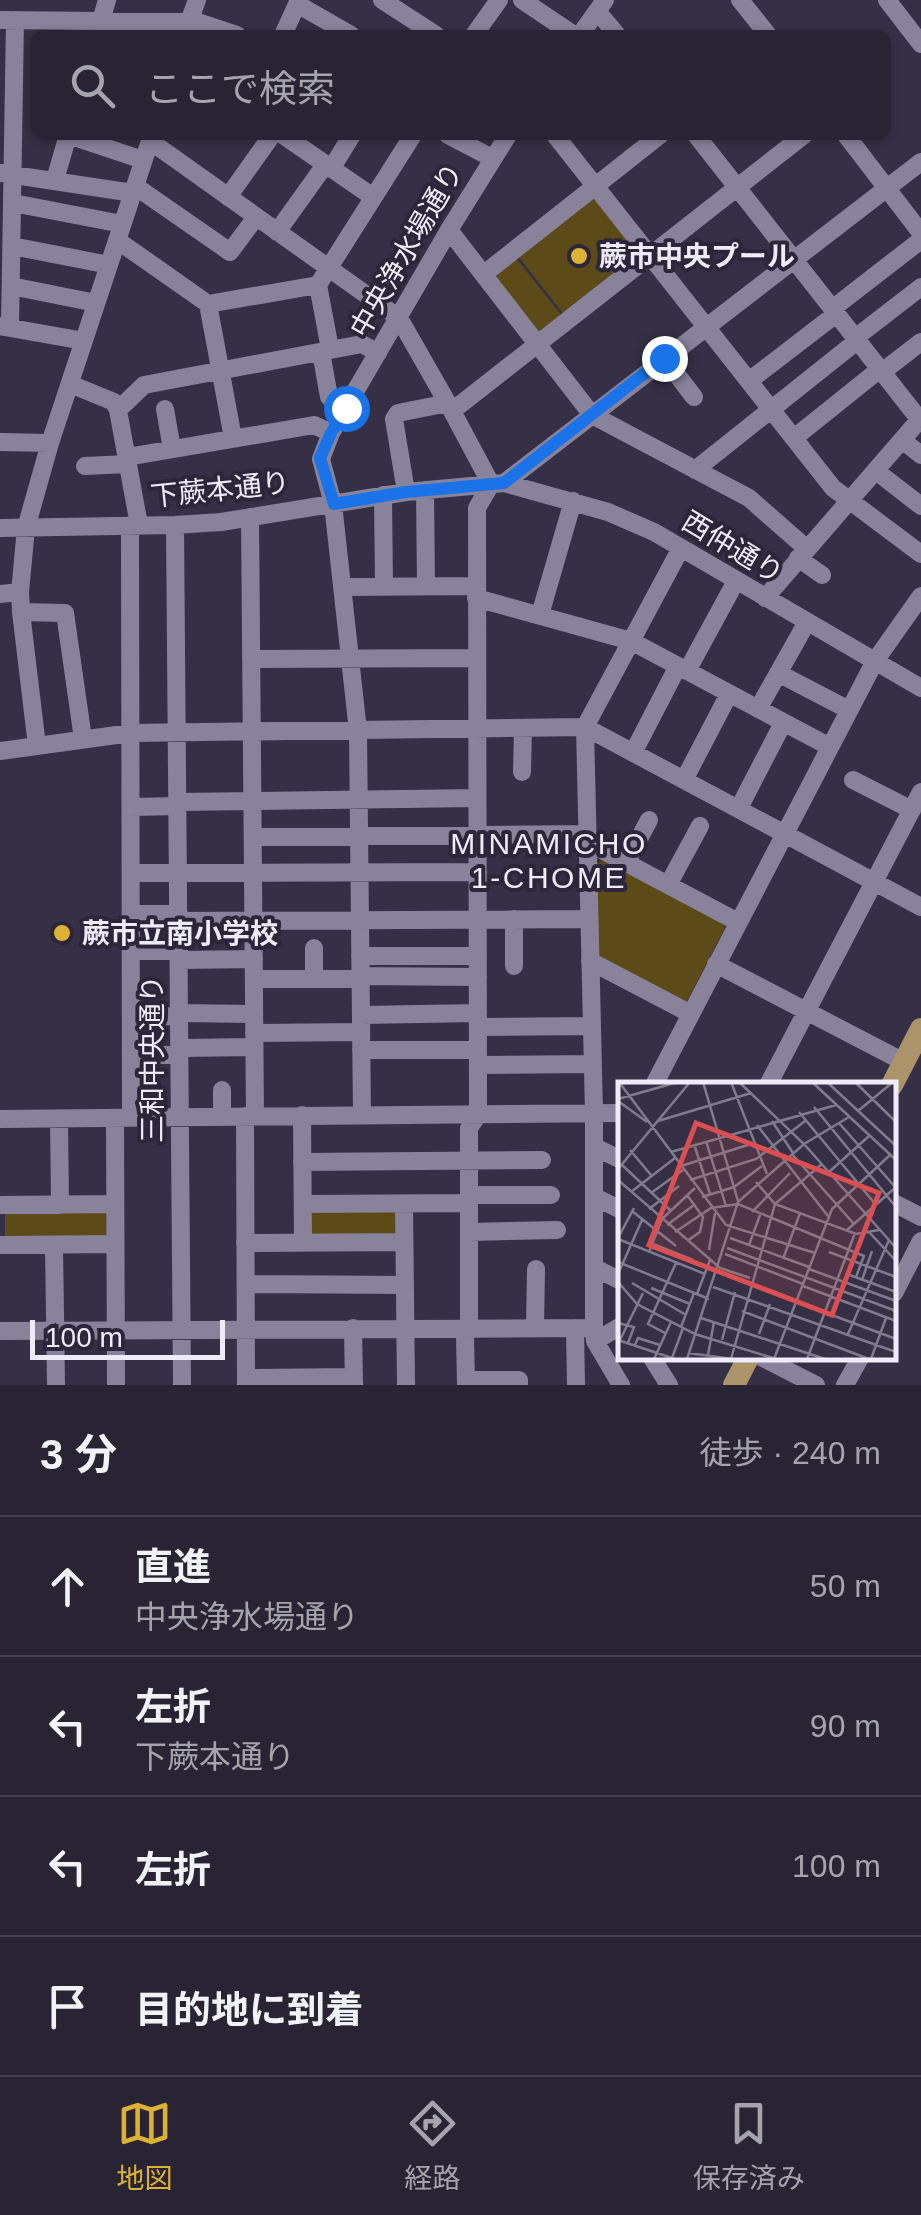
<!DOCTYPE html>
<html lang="ja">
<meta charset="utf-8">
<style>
:root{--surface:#282434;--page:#302c3c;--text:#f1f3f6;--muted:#a5a4ac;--line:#44414f;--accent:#ddb133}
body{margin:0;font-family:Helvetica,"Noto Sans JP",sans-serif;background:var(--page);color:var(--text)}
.scale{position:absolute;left:30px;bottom:25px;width:195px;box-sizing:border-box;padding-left:10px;border:5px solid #efecfa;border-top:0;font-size:28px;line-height:35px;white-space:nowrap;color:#efecfa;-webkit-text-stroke:8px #2c263b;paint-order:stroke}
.stop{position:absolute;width:30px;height:30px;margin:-22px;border:8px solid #1a73e8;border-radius:50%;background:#fff}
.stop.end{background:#1a73e8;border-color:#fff;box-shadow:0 2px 10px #0008}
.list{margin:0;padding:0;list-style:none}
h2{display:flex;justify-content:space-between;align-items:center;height:130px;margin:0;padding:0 40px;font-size:42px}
h2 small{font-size:32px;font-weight:400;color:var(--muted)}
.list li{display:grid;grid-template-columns:65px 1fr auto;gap:30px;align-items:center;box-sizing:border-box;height:140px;padding:0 40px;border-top:2px solid var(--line)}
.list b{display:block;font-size:38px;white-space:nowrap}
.list p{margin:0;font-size:32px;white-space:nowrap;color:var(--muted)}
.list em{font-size:32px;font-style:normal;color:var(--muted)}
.icon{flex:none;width:55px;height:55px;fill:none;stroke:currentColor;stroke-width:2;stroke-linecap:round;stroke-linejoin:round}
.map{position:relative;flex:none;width:921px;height:1385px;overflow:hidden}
.search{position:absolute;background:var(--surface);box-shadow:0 2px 8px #0004;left:30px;right:30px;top:30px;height:110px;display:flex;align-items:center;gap:25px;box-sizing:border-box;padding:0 35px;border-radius:15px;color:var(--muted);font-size:38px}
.sheet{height:690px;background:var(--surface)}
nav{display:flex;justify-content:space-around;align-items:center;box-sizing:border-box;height:140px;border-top:2px solid var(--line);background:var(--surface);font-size:28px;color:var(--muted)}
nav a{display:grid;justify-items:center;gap:5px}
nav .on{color:var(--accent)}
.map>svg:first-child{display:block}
.green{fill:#5c4a19}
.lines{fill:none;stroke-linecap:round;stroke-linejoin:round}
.minor{stroke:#88829b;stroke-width:18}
.major{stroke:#ab946a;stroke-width:22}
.route{stroke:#1a73e8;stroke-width:12}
.poi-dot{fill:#ddb133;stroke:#2c263b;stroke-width:4}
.labels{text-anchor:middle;stroke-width:8;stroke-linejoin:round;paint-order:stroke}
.street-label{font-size:28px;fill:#efecfa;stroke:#2c263b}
.poi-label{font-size:28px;font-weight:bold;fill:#efecfa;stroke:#2c263b;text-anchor:start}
.neighbourhood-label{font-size:30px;letter-spacing:2.5px;fill:#efecfa;stroke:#2c263b}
.inset-road{fill:none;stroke:#807b8e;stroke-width:2.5}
.view{fill:#db4f52;fill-opacity:0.15;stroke:#db4f52;stroke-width:5}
.inset-edge{fill:none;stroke:#efecfa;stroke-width:5}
</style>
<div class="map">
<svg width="921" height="1385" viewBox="0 0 921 1385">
<rect width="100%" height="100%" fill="#363046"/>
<path class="green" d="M 591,197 L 599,198 L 641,252 L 565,316 L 518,256 Z
M 516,258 L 563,317 L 543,333 L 537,332 L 496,280 L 499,271 Z
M 604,859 L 723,921 L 725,928 L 685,1005 L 596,957 L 594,866 Z
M 311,1208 L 395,1208 L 400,1236 L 308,1234 Z
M 5,1211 L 109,1211 L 108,1239 L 5,1238 Z"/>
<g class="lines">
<path class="minor" d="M 382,0 L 436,35
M 522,0 L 574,35
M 740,0 L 768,35
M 887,0 L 921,44
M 297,4 L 351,35
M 597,11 L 617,35
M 0,20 L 198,22 L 237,35
M 97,35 L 107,0
M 184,35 L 197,0
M 283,35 L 299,0
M 474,35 L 499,0
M 580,35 L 605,0
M 68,135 L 143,160
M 283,135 L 373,197
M 448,135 L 492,158
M 555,135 L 833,488 L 921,554
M 696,135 L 919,419
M 846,135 L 921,233
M 150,141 L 399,318 L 452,411 L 491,484 L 477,508 L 478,1115 L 469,1128 L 469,1328 L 465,1336 L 466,1385
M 331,169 L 352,135
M 0,173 L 133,193
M 55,180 L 68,135
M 135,186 L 230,252 L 256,217
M 228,197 L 272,135
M 13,203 L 122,224
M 449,230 L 592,415 L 749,498 L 806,548
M 277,232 L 325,165
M 117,240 L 208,304 L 318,285 L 413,135
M 12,246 L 109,265
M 484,274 L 660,135
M 318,285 L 330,349
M 11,286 L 96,303
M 208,304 L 233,438
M 832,309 L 921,240
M 0,326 L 84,341
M 10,327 L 15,20
M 855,338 L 921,287
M 321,352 L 329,397 L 346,408
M 664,358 L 694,397
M 882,372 L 921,342
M 749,381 L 836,314
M 70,384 L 114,402 L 118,410 L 139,525
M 165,409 L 172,449
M 118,410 L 144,385 L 362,344 L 378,353
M 452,411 L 804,135
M 794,438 L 880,369
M 902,440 L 921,455
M 0,442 L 50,443
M 127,457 L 314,425 L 331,433
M 85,466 L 128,464
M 695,470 L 857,341
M 876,471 L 921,506
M 504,483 L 921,162
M 425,490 L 426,585
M 406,492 L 394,419 L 398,413 L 448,403
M 383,495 L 384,586
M 250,517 L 255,1116
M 130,525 L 131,1117
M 175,525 L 182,1385
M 0,528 L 175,525 L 221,522 L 406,492 L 504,483 L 608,512 L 654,532 L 921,688
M 798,558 L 822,575
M 344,587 L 476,586
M 0,594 L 20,592
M 476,598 L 631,641 L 830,747
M 765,598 L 921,418
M 21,612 L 65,613 L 83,739
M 540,615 L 573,501
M 251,659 L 477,658
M 687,671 L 736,581
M 778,673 L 849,710
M 758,709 L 807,622
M 37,746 L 21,612 L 20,592 L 26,528 L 50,443 L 152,135
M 0,751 L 131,733 L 585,727 L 921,907
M 633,753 L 678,666
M 522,772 L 523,728
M 684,780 L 729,694
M 853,780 L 912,810
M 178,802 L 477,798
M 131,807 L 178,806
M 739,808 L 783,723
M 253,837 L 587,834
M 587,842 L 738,922
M 626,863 L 649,820
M 131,873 L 478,872
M 668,885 L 700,826
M 131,914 L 179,914
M 514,919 L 514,966
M 179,921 L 589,919
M 131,951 L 179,951
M 360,956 L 478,956
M 179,960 L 254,959
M 590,961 L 691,1014
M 716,964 L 904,1062
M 360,976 L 478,977
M 254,979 L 360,979
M 314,979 L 314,948
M 179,1013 L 254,1014
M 361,1015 L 478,1013
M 132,1017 L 180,1016
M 478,1027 L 592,1026
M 254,1033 L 361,1032
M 180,1048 L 254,1047
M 361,1050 L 478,1050
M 131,1055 L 180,1055
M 478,1065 L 593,1064
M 654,1085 L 875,661 L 921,596
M 768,1085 L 921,792
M 222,1090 L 222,1116
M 302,1115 L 303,1241
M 362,1115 L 358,731 L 333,504 L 321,459 L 331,433 L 449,230 L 508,135
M 245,1116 L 246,1385
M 115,1118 L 116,1385
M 0,1119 L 621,1113
M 59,1119 L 60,1205
M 595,1147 L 621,1160
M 302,1162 L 542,1160
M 469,1195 L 551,1195
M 595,1197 L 621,1210
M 894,1203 L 921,1217
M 303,1204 L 469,1203
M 404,1204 L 406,1385
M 0,1205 L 115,1204
M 469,1232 L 557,1230
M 245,1243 L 404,1242
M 0,1245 L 115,1244
M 54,1245 L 56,1385
M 595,1268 L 621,1281
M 246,1284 L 405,1285
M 894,1293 L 921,1241
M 353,1328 L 354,1385
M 535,1328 L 536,1269
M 575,1328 L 576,1385
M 0,1331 L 594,1328
M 595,1341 L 621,1326
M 652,1358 L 669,1385
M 763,1358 L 816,1385
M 246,1378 L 354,1377
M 466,1380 L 519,1380 L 519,1385
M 621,1385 L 595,1341 L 594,1328 L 594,1113 L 585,727 L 681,548
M 845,1385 L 860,1358"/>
<path class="major" d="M 892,1085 L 921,1029
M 734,1385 L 748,1358"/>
</g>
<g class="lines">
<path class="route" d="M 346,408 L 331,433 L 320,458 L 334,504 L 406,492 L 504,483 L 664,358"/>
</g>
<g class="poi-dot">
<circle cx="579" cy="256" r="10"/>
<circle cx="62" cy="933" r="10"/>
</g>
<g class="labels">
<g class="street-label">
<text transform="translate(406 250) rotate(-60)" y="10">中央浄水場通り</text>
<text transform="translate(220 489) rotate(-6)" y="10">下蕨本通り</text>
<text transform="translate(733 547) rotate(31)" y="10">西仲通り</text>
<text transform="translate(152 1059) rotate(-90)" y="10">三和中央通り</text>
</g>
<g class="poi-label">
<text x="599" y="266">蕨市中央プール</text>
<text x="82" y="943">蕨市立南小学校</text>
</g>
<g class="neighbourhood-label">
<text x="549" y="854">MINAMICHO<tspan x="549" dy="34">1-CHOME</tspan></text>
</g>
</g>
<g transform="translate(618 1082)">
<rect width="278" height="278" fill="#363046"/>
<path class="inset-road" d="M 1,0 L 108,143 L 197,171M 85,0 L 120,119M 113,0 L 149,92M 121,0 L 186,62 L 278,166M 194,0 L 278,78M 209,0 L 278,64M 237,0 L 278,40M 0,17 L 60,0M 0,19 L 29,40M 196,25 L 278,125M 240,29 L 275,0M 181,30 L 258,123M 40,39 L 133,11M 154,39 L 175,71M 221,41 L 278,106M 139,43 L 210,134M 88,59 L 108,124M 76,62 L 92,112M 12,68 L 33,93M 53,70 L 218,23M 174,72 L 236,142M 3,82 L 52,128M 63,84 L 133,62M 0,87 L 72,0M 211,90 L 251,54M 0,98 L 102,186 L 132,196M 72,98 L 138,77 L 187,39M 138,100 L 157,122 L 238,152 L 261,148M 13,110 L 57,76M 33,111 L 65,88M 69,113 L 85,135 L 82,150 L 69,159M 84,115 L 116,105 L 144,84M 31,127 L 61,104M 14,129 L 58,164M 134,130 L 172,91M 49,143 L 76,123M 229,148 L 278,105M 57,150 L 93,126 L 120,122 L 246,174 L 238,195M 251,150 L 278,179M 0,156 L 16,126M 112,156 L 191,185M 0,157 L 87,192M 35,162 L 75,178M 131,163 L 142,133M 109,166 L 278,229M 91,168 L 97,131M 31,170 L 44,137 L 77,106M 211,170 L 278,195M 107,172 L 185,202M 165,177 L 182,131M 0,180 L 91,217M 191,187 L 278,219M 0,192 L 24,138M 229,192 L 278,210M 244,198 L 254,169M 0,200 L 19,222 L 77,252 L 158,277M 14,201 L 68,233M 185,204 L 278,239M 95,205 L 278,270M 33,206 L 72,222M 79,212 L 92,178M 179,220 L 278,257M 124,229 L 251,277M 83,236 L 207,277M 0,241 L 16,245 L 10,261M 63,245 L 76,211M 47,251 L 30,242 L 58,181M 141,252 L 152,222M 230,252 L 271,158M 0,258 L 54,276M 104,258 L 117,210M 0,262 L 25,211M 17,263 L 20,256 L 42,263M 70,271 L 115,277M 90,273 L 96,240M 54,276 L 65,246M 36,277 L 53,240M 69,277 L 120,120 L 186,62 L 231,35M 113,277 L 157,122 L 204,82M 156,277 L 214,127 L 272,73M 189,277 L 237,151M 253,277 L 268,236"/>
<path class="view" d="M 78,41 L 261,111 L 214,233 L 31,163 Z"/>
<rect width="278" height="278" class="inset-edge"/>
</g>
</svg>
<div class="scale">100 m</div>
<div class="stop" style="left:346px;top:408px"></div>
<div class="stop end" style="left:664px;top:358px"></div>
<div class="search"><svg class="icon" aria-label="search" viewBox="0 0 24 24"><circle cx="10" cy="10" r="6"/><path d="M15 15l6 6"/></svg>ここで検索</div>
</div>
<section class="sheet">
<h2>3 分<small>徒歩 · 240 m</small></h2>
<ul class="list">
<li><svg class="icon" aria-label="ahead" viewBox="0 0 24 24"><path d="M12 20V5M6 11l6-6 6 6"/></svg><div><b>直進</b><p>中央浄水場通り</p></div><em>50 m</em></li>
<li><svg class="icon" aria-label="left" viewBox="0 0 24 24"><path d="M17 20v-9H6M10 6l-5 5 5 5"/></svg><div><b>左折</b><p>下蕨本通り</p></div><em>90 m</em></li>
<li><svg class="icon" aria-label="left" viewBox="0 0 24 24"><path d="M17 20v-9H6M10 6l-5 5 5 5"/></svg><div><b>左折</b></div><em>100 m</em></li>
<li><svg class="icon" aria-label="arrive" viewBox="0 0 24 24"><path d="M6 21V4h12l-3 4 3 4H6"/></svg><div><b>目的地に到着</b></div></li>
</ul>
</section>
<nav>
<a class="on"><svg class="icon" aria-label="map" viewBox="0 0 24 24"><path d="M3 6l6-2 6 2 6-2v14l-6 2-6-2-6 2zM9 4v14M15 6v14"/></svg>地図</a>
<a><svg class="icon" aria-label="directions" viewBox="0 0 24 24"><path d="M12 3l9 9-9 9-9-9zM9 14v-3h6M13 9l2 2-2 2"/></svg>経路</a>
<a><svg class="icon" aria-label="saved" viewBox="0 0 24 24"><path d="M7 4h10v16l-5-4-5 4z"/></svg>保存済み</a>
</nav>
